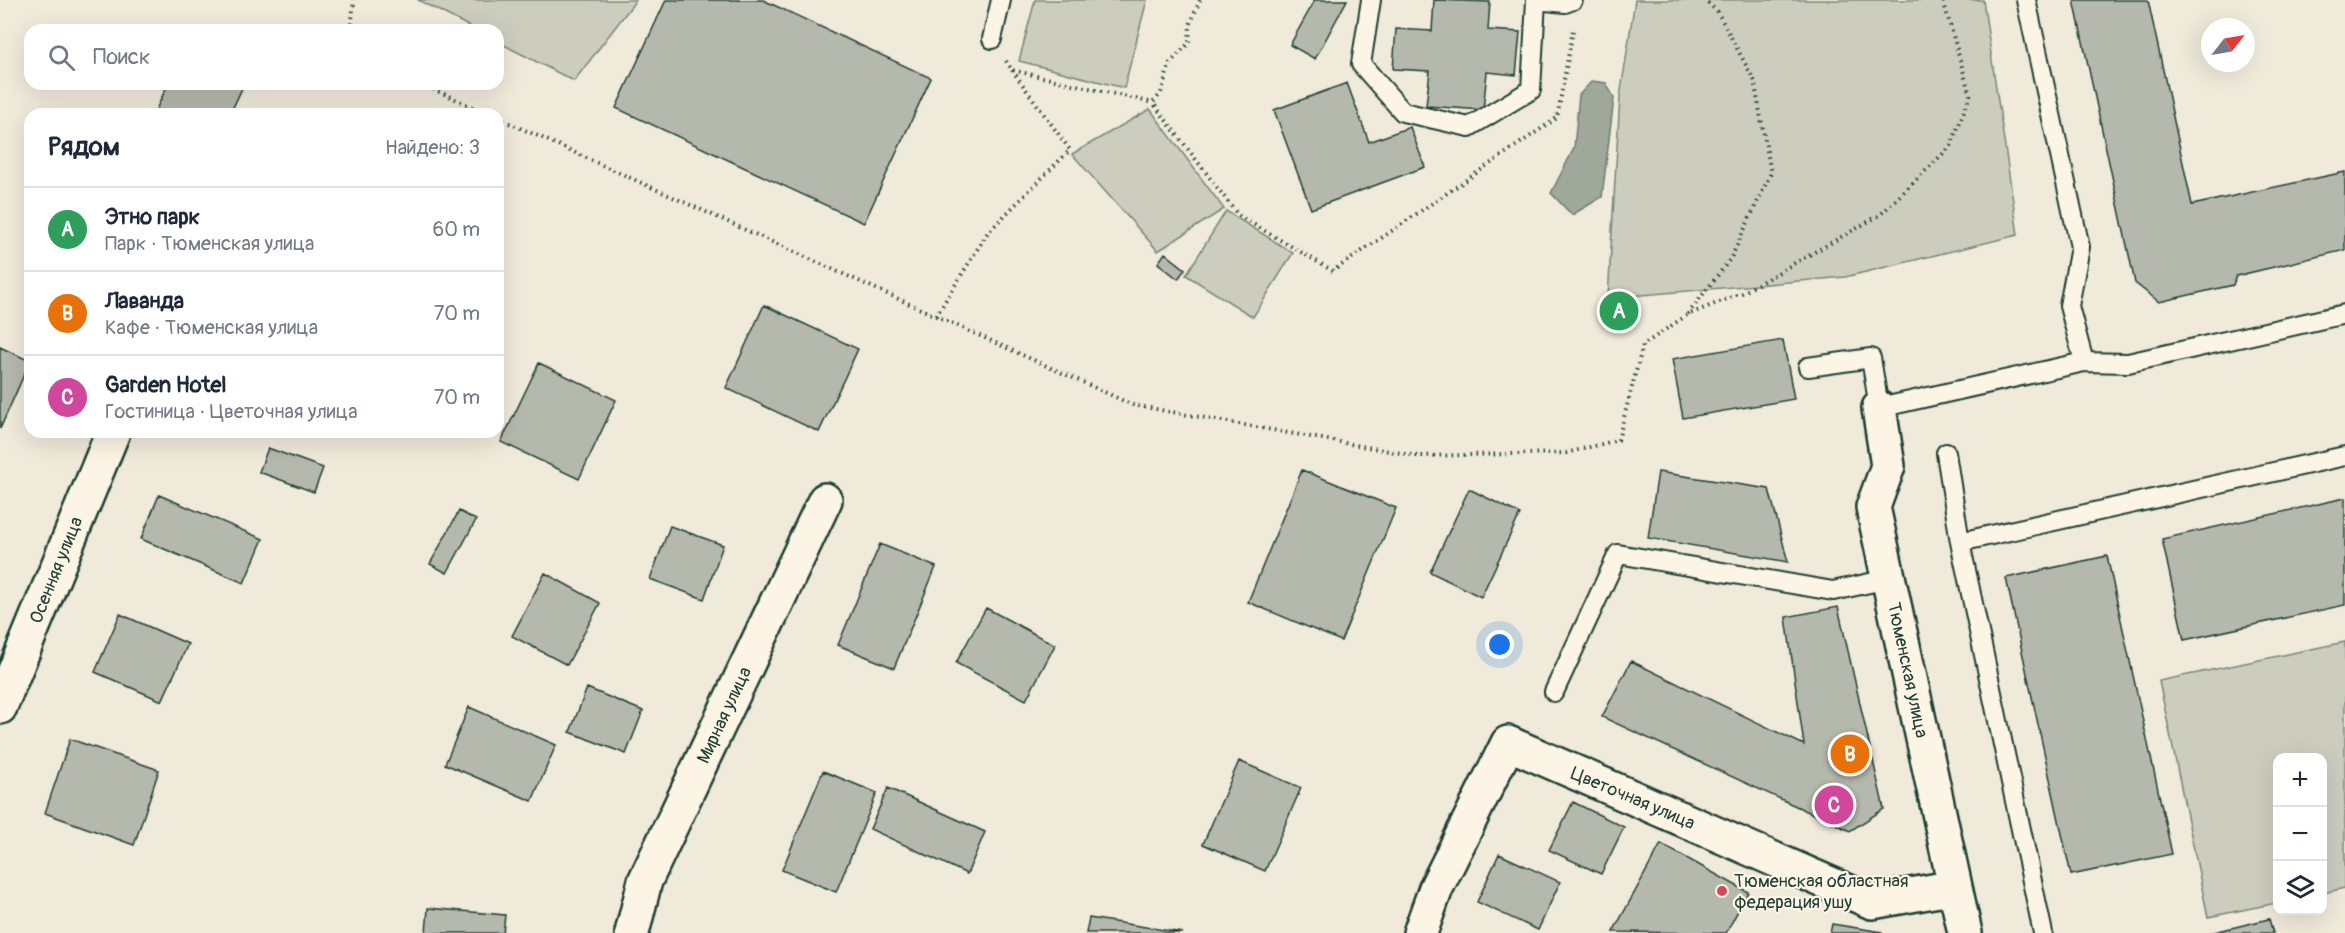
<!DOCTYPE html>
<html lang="ru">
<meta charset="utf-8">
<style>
:root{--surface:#fff;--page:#f6f6f7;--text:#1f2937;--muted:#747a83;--line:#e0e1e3;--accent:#1a73e8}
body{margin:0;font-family:Pangolin,sans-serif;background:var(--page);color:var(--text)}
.controls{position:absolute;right:18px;bottom:18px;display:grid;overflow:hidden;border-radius:12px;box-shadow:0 6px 24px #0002}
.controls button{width:54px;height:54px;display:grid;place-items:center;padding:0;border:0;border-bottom:2px solid var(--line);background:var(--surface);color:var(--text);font:30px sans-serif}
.compass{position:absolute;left:2201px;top:18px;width:54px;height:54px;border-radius:50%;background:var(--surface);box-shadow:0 6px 24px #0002;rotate:59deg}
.you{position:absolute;left:1500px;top:645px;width:21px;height:21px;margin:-15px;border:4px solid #fff;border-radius:50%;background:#1a73e8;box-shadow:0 0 0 9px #1a73e833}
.badge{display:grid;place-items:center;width:39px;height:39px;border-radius:50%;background:var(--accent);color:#fff;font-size:20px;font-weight:700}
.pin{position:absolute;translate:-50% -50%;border:3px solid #fff;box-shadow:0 2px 6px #0006}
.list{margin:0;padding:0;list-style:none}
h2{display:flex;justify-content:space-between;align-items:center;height:78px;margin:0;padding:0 24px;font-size:26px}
h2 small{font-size:20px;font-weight:400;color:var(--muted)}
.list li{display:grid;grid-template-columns:39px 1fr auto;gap:18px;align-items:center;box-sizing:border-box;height:84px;padding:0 24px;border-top:2px solid var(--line)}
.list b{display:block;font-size:22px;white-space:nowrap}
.list p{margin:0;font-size:20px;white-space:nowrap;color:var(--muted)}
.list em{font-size:20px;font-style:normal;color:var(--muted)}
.icon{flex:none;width:33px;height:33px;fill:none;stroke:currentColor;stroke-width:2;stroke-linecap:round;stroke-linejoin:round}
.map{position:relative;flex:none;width:2345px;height:933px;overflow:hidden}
.search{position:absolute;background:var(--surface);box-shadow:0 6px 24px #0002;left:24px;top:24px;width:480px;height:66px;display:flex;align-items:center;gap:15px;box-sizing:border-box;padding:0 21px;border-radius:18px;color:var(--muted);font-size:22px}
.panel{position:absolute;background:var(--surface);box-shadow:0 6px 24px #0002;left:24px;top:108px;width:480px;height:330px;border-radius:18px}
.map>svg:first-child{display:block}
.green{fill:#cccdbf;stroke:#76857a;stroke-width:1.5}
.water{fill:#9fa89a;stroke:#6c7d71;stroke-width:1.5}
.building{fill:#b5b9ad;stroke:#1f3d34;stroke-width:1.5}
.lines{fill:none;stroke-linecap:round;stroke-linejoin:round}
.lane-casing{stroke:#1f3d34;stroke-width:22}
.street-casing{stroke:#1f3d34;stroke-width:38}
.path{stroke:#1f3d34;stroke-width:4;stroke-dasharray:1.5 4.5;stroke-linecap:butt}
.lane{stroke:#fcf5e5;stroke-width:18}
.street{stroke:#fcf5e5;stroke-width:33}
.poi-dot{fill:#d1495b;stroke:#fcf5e5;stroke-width:2}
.labels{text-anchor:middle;stroke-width:4.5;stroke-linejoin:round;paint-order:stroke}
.street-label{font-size:18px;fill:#1f3d34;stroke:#fcf5e5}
.poi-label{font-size:18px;fill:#1f3d34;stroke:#fcf5e5;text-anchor:start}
</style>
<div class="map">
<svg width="2345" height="933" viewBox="0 0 2345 933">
<rect width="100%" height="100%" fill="#efeada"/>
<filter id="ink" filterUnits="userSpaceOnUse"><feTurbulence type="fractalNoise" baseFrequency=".0167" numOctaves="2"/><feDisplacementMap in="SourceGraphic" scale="12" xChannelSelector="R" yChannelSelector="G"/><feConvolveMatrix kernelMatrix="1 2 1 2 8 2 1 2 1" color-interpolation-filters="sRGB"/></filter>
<g filter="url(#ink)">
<path class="green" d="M 418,0 L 636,0 L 574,81 L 498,42 L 498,30 L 476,30 Z
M 1035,0 L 1147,0 L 1124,88 L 1019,61 Z
M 1635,0 L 1983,0 L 2018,235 L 1845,277 L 1608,298 L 1620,97 Z
M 1150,109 L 1224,209 L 1158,251 L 1072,154 Z
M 1226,211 L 1293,253 L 1253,317 L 1186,275 Z
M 2345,642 L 2345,888 L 2323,893 L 2322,758 L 2278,758 L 2277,903 L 2208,917 L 2159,681 Z"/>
<path class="water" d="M 1592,81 L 1606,83 L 1614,98 L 1602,197 L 1572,215 L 1551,193 L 1574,148 L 1579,95 Z"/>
<path class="building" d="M 666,0 L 763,0 L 931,78 L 864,223 L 616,108 Z
M 1315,0 L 1347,0 L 1315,59 L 1290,45 Z
M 1434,0 L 1490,2 L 1488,30 L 1520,32 L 1516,75 L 1487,72 L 1483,110 L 1426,106 L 1430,71 L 1393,69 L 1396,29 L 1432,31 Z
M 2074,0 L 2148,0 L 2192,205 L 2345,172 L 2345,250 L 2236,276 L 2233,285 L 2159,302 L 2135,283 Z
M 1347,83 L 1369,142 L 1410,127 L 1425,167 L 1311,209 L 1274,110 Z
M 168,84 L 244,84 L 230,114 L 154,114 Z
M 1165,253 L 1185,269 L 1178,279 L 1158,263 Z
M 764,305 L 858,349 L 819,432 L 726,388 Z
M 1783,340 L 1794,399 L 1683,418 L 1672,359 Z
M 0,347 L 30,361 L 0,429 Z
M 539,363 L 616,400 L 579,479 L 501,442 Z
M 268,448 L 323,468 L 314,492 L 259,472 Z
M 1302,470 L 1396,508 L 1341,641 L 1248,602 Z
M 1658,472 L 1769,489 L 1788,562 L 1648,538 Z
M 1469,489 L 1520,514 L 1481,597 L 1430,572 Z
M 159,495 L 263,539 L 244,583 L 141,539 Z
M 2345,498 L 2345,605 L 2184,640 L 2162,539 Z
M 459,511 L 476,520 L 447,573 L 430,564 Z
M 670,526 L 723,545 L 704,599 L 650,579 Z
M 880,544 L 936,567 L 894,668 L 838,645 Z
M 2107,556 L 2172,854 L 2071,875 L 2006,578 Z
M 545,573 L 600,603 L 567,665 L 512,636 Z
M 1838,607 L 1884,809 L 1850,831 L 1602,717 L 1631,661 L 1804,745 L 1786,617 Z
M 986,608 L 1055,645 L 1026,700 L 956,663 Z
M 120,614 L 188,644 L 162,701 L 95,672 Z
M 587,688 L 643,711 L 626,754 L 570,732 Z
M 469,707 L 556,745 L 532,801 L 445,764 Z
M 70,739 L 159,770 L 134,845 L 45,813 Z
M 1239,761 L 1301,788 L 1265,871 L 1203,844 Z
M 823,771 L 877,793 L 836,892 L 782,870 Z
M 888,788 L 985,832 L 967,874 L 870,829 Z
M 1573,802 L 1624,827 L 1601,874 L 1549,850 Z
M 1661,844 L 1748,892 L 1726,933 L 1613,932 Z
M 1499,854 L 1560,882 L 1538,930 L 1477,902 Z
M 428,908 L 505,915 L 503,933 L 426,933 Z
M 1089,918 L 1183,933 L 1086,933 Z
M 2269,919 L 2273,933 L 2210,933 Z
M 1832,924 L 1882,932 L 1882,933 L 1830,933 Z"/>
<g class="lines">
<defs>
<path id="lane" d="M 1371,0 L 1361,64 L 1403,112 L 1469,127 L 1531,90 L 1536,0
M 1536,0 L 1565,3 L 1573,0
M 2026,0 L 2080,247 L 2069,306 L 2084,362 L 2128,363 L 2345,314
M 992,39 L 1001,0
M 1808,367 L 1871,358 L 1879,408 L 2084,362
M 1946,453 L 1960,542
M 1554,692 L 1618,554 L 1833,591 L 1888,579
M 2043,933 L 1960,542 L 2345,456"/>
<path id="street" d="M 1879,408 L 1888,466 L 1873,507 L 1965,933
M 0,707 L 113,432
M 632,933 L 645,881 L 825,500
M 1420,933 L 1436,888 L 1508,743 L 1872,902 L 1955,887"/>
</defs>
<use href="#lane" class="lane-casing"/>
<use href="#street" class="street-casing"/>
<path class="path" d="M 1200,0 L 1190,25 L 1189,43 L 1170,63 L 1161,93 L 1153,103 L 1238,215 L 1333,271 L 1557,118 L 1573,30
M 351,30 L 354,0
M 1006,61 L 1012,70 L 1153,103
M 422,84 L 488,114
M 498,118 L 1133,405 L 1417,456 L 1566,453 L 1618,440 L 1643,345 L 1687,315 L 1742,293 L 1880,215 L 1951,146 L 1970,95 L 1943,0
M 1688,314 L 1731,258 L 1771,173 L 1754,80 L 1717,11 L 1704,0
M 936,316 L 988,232 L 1070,150 L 1012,70"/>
<use href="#lane" class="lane"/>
<use href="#street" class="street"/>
</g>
</g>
<circle class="poi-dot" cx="1722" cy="891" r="6"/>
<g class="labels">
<g class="street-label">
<text transform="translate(56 570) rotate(-68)" y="6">Осенняя улица</text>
<text transform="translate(1908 670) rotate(78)" y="6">Тюменская улица</text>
<text transform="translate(724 715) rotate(-65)" y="6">Мирная улица</text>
<text transform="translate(1633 798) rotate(23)" y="6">Цветочная улица</text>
</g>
<g class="poi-label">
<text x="1734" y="887">Тюменская областная<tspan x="1734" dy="21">федерация ушу</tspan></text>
</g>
</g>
</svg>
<div class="controls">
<button>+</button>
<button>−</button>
<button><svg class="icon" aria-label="layers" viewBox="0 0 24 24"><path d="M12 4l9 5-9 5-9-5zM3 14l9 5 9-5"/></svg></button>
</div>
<svg class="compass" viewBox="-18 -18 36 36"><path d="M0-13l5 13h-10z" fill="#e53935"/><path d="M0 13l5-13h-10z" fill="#747a83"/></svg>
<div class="you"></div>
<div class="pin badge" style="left:1619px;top:311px;background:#2e9e5b">A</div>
<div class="pin badge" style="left:1850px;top:754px;background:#e8710a">B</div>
<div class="pin badge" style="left:1834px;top:805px;background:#d1479c">C</div>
<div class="search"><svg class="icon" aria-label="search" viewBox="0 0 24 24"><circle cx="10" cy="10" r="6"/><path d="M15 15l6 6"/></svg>Поиск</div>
<section class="panel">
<h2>Рядом<small>Найдено: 3</small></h2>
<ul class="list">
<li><span class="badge" style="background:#2e9e5b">A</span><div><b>Этно парк</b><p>Парк · Тюменская улица</p></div><em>60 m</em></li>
<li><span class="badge" style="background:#e8710a">B</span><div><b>Лаванда</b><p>Кафе · Тюменская улица</p></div><em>70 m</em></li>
<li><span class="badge" style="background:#d1479c">C</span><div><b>Garden Hotel</b><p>Гостиница · Цветочная улица</p></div><em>70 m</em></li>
</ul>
</section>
</div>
